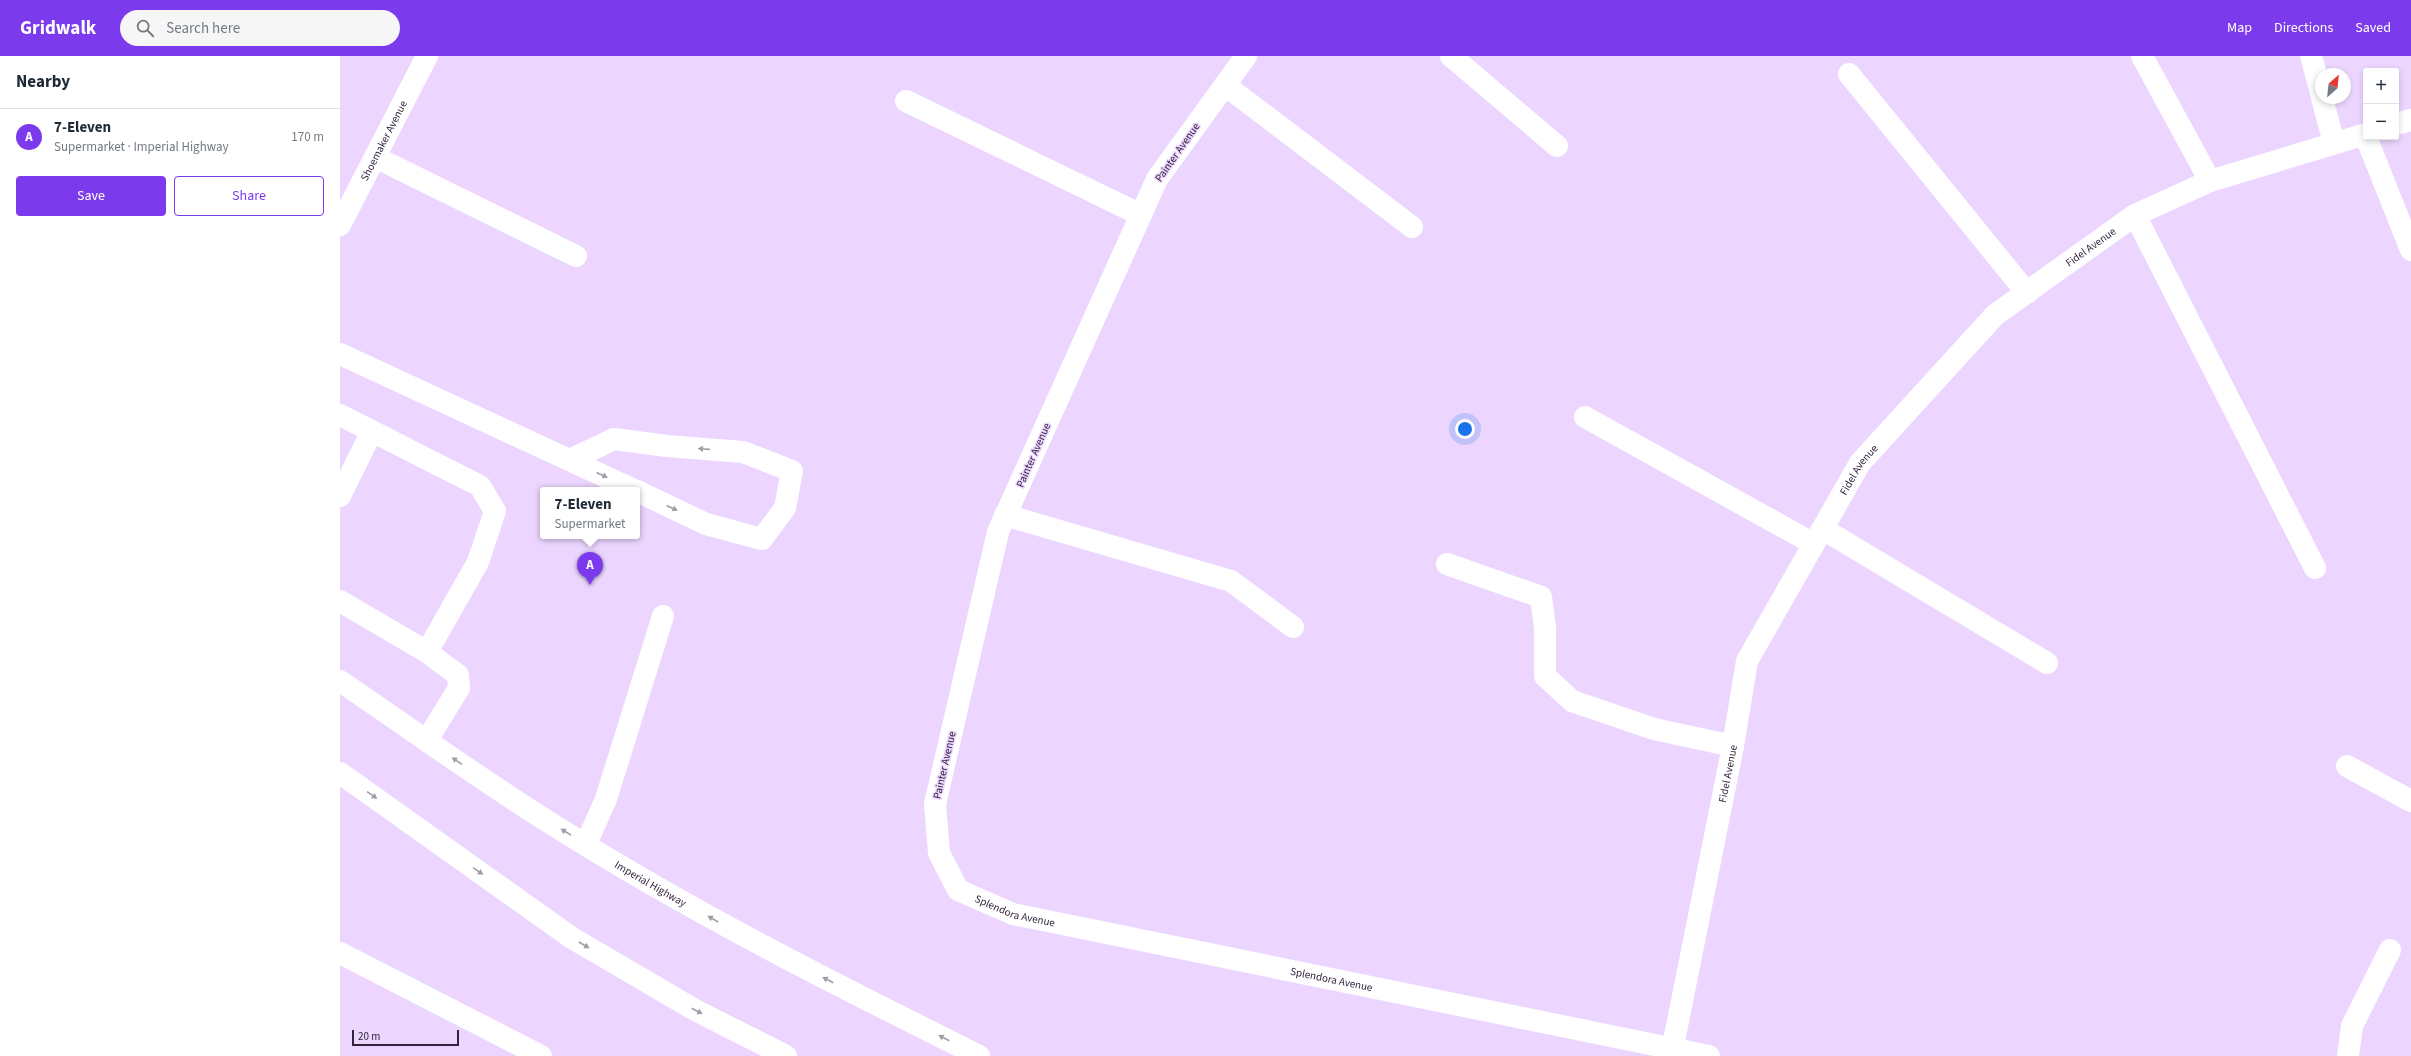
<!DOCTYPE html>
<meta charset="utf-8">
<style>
:root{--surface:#fff;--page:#f6f6f7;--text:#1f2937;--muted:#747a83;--line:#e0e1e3;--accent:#7c3aed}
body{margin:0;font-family:"Source Sans 3",sans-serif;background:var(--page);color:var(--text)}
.controls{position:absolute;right:12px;top:12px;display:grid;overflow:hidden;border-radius:4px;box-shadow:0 2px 6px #0003}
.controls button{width:36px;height:36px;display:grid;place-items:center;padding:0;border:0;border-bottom:1px solid var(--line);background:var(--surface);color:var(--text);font:20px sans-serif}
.compass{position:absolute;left:1975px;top:12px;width:36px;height:36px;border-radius:50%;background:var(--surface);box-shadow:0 2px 6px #0003;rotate:27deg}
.scale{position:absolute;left:12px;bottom:10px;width:107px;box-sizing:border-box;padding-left:4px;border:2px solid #32243d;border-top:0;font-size:11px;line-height:14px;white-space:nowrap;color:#32243d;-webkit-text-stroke:3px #ecd6ff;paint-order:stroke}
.you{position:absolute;left:1125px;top:373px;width:14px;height:14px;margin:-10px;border:3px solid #fff;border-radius:50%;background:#1a73e8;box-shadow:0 0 0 6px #1a73e833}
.badge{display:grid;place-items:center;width:26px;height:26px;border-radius:50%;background:var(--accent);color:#fff;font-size:13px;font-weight:700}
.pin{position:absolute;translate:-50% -33px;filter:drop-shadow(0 1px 2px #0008)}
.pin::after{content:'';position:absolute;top:21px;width:14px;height:12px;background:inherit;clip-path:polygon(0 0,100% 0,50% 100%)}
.popup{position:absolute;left:200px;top:431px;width:100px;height:52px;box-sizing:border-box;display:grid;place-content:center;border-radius:4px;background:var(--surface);filter:drop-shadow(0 1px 3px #0005);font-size:13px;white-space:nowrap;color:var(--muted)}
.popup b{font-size:15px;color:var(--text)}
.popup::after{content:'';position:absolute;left:50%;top:100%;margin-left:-8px;border:8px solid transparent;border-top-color:var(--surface)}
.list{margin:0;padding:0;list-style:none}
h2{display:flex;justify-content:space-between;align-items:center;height:52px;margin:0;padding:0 16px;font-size:17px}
h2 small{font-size:13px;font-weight:400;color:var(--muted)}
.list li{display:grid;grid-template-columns:26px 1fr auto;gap:12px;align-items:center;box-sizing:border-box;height:56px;padding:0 16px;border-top:1px solid var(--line)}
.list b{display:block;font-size:15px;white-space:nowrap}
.list p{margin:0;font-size:13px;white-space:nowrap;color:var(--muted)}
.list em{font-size:13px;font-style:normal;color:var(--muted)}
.actions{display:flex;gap:8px;padding:12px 16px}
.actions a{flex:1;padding:9px 0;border:1px solid var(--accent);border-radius:4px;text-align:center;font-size:14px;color:var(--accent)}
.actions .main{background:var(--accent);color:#fff}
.icon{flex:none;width:22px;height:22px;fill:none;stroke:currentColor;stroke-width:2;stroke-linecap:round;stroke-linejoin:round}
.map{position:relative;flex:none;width:2071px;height:1000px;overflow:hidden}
header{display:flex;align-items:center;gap:24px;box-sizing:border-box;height:56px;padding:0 20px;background:var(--accent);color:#fff}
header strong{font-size:19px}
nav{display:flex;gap:22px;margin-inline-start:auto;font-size:14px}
.search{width:280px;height:36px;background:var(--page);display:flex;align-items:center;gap:10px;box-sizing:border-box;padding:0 14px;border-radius:22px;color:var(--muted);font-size:15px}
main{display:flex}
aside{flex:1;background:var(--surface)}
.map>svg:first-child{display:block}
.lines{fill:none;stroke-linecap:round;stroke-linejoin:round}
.minor{stroke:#fff;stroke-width:22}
.major{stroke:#fff;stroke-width:22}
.oneway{fill:#a39ca8}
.labels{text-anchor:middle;stroke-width:3;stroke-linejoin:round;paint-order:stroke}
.street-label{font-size:11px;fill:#32243d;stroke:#ecd6ff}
</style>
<header>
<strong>Gridwalk</strong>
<div class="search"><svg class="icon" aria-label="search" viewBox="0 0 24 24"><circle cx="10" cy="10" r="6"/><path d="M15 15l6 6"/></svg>Search here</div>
<nav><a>Map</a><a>Directions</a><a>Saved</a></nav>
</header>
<main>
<aside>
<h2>Nearby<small></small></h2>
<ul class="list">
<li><span class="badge">A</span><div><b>7-Eleven</b><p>Supermarket · Imperial Highway</p></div><em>170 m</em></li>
</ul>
<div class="actions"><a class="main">Save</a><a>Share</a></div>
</aside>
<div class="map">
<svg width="2071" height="1000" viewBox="0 0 2071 1000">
<rect width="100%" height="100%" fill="#ecd6ff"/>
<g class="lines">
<g class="minor">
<path id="s1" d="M 906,0 L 817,123 L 658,476 L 595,748 L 599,797 L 618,834 L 673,858 L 1369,1000"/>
<path d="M 1111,0 L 1217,90"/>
<path d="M 1802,0 L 1870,125"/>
<path d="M 1971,0 L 1981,37"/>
<path d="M 1509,18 L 1687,237"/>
<path d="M 885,29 L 1072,171"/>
<path d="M 1982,42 L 1994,87"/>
<path d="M 566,45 L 801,159"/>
<path d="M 2056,68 L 2071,64"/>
<path d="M 2026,81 L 2071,194"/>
<path d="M 35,101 L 236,200"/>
<path d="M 1795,159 L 1975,512"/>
<path d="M 0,298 L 294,434"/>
<path d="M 0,359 L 140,430 L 155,455 L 138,506 L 87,596 L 118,619 L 119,632 L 87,684"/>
<path d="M 1245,361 L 1474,488"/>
<path d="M 230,404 L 274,383 L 327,390 L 403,396 L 452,415 L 445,452 L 422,483 L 366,468 L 297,435"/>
<path d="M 0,440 L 32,375"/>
<path d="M 665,459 L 891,525 L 953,571"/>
<path d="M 1483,473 L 1707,607"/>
<path d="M 1107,508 L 1201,541 L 1205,572 L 1205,620 L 1232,645 L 1314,673 L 1393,690"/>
<path d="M 0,545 L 87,596"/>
<path d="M 2007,710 L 2071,745"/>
<path d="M 246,788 L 266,743 L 323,560"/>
<path d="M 0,897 L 201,1000"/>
<path id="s2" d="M 1331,1000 L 1393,690 L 1407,605 L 1520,407 L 1655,259 L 1795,159 L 1870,125 L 2026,78"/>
<path d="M 2008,1000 L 2012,970 L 2050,894"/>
</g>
<g class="major">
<path id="s3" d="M 0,169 L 87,0"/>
<path id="s4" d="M 0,625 C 68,671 134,719 204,763 C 343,852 491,926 639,1000"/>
<path d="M 0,717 L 232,882 L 355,954 L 446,1000"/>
</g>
</g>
<defs><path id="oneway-solid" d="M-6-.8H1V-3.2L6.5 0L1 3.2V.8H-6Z"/></defs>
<g class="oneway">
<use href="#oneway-solid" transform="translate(364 393) rotate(-176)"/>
<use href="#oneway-solid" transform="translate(262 419) rotate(25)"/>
<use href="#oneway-solid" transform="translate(332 452) rotate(25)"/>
<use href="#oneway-solid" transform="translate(117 705) rotate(-146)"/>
<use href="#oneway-solid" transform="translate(32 739) rotate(35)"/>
<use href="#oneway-solid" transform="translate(226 776) rotate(-149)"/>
<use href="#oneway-solid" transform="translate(138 815) rotate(35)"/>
<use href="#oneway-solid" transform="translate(373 863) rotate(-150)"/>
<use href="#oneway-solid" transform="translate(244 889) rotate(30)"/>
<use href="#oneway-solid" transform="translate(488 924) rotate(-153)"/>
<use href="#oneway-solid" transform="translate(357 955) rotate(28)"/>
<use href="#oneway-solid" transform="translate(604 982) rotate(-153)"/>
</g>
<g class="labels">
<g class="street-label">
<text dy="4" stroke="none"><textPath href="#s3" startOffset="95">Shoemaker Avenue</textPath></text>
<text transform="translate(837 96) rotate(-55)" y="4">Painter Avenue</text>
<text dy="4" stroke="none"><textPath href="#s2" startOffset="948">Fidel Avenue</textPath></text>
<text transform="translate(693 399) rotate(-66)" y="4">Painter Avenue</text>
<text dy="4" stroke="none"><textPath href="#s2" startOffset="624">Fidel Avenue</textPath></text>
<text transform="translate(604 709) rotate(-77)" y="4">Painter Avenue</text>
<text dy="4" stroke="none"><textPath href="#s2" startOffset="288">Fidel Avenue</textPath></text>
<text dy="4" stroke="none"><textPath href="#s4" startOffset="371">Imperial Highway</textPath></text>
<text dy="4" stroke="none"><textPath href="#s1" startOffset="970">Splendora Avenue</textPath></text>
<text dy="4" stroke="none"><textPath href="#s1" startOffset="1294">Splendora Avenue</textPath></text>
</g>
</g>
</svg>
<div class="controls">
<button>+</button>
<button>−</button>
</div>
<svg class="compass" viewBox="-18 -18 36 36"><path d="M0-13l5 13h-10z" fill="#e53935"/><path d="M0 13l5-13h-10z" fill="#747a83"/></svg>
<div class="scale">20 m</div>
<div class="you"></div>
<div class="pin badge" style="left:250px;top:529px">A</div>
<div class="popup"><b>7-Eleven</b>Supermarket</div>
</div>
</main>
